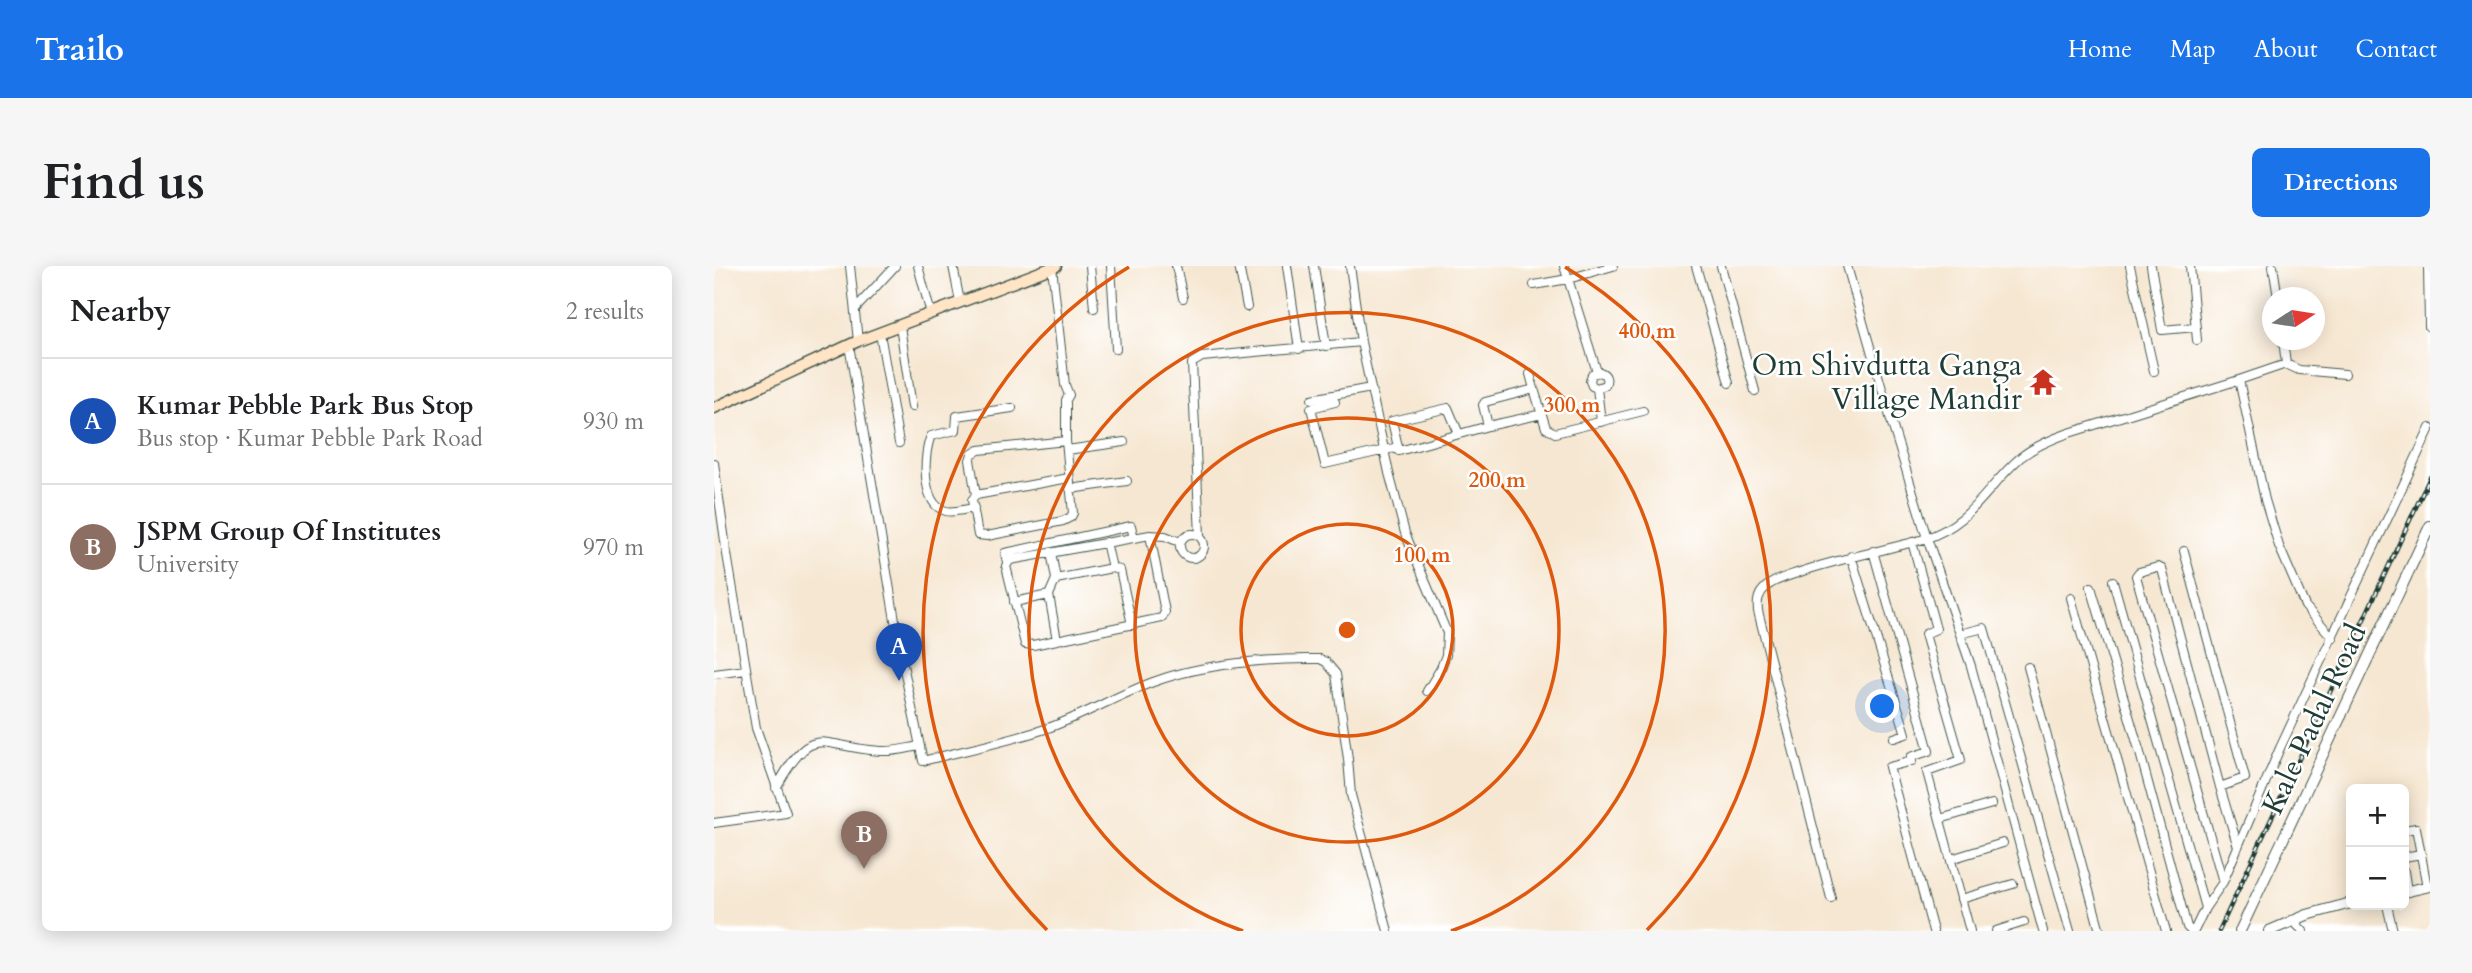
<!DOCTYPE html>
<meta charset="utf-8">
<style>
:root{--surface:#fff;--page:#f6f6f6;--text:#202124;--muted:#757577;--line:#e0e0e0;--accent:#1a73e8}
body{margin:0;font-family:Cardo,serif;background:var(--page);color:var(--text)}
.controls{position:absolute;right:21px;bottom:21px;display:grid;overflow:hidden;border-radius:10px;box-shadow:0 4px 18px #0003}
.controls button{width:63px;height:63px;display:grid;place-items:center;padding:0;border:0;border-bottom:2px solid var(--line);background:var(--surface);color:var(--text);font:35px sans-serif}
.compass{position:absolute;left:1548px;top:21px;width:63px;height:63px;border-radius:50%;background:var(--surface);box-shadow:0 4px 18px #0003;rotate:78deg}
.you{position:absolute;left:1169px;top:441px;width:24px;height:24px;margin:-18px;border:5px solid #fff;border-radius:50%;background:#1a73e8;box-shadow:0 0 0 10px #1a73e833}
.badge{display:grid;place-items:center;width:46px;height:46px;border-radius:50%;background:var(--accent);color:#fff;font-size:23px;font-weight:700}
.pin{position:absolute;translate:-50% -58px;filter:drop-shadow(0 2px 4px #0008)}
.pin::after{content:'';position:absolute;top:37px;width:24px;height:21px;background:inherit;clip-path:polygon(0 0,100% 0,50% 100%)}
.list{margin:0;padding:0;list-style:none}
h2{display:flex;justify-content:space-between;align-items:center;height:91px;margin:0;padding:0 28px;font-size:30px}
h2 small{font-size:23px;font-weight:400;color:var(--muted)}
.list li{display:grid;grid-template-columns:46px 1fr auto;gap:21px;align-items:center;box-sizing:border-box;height:126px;padding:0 28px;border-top:2px solid var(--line)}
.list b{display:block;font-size:26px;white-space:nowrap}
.list p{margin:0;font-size:23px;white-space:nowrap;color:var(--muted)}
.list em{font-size:23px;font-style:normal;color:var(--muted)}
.map{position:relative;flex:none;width:1716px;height:665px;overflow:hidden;border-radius:10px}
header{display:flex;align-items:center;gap:42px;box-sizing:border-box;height:98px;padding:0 35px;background:var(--accent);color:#fff}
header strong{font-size:33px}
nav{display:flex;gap:38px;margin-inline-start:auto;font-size:24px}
.intro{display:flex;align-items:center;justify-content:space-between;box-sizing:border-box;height:168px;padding:0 42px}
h1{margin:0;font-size:49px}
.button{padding:18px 32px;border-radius:10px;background:var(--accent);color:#fff;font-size:24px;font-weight:700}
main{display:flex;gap:42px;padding:0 42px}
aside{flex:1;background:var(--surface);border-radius:10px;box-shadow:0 4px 18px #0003}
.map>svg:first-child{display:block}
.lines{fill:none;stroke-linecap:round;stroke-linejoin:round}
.minor-casing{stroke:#3f564c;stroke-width:10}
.tertiary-casing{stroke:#3f564c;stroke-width:12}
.secondary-casing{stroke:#3f564c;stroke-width:13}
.minor{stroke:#fff;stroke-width:8}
.tertiary{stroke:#fff;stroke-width:10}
.secondary{stroke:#ffe4c6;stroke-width:10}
.rail-casing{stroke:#1f3d34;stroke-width:4.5}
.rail{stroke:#fff;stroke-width:2;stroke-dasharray:5;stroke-linecap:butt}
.ring{fill:none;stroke:#de580e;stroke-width:3.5}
.labels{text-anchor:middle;stroke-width:5;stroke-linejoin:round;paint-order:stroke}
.poi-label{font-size:30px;fill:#1f3d34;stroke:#fff;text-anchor:end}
.street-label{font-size:30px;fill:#1f3d34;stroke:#fff}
.centre{fill:#de580e;stroke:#fff;stroke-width:3.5}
.ring-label{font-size:21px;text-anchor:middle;font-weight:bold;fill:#de580e;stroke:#fff;stroke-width:5;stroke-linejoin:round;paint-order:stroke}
</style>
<header>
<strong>Trailo</strong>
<nav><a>Home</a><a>Map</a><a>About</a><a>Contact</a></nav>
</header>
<div class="intro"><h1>Find us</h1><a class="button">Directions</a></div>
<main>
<aside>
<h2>Nearby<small>2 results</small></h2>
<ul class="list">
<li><span class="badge" style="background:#1a4fb4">A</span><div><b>Kumar Pebble Park Bus Stop</b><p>Bus stop · Kumar Pebble Park Road</p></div><em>930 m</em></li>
<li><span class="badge" style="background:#8d6e63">B</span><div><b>JSPM Group Of Institutes</b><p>University</p></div><em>970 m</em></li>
</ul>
</aside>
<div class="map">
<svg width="1716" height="665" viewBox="0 0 1716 665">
<rect width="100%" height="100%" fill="#fff"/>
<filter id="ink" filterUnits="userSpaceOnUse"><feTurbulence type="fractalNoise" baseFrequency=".0143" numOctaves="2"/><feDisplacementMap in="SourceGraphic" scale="14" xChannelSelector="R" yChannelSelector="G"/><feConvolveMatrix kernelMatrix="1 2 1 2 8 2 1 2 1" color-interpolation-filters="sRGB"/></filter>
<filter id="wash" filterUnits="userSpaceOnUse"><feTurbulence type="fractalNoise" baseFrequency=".00686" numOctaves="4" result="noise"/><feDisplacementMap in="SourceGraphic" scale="28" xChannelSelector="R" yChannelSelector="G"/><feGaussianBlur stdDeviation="1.57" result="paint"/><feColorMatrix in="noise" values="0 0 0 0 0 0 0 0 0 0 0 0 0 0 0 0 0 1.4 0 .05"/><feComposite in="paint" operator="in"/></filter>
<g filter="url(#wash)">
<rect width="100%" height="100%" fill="#f6e7d2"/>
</g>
<g filter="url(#ink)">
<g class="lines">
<defs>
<path id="minor" d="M 136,0 L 144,75
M 204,0 L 217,48
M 239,0 L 246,36
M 376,0 L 380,42
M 397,0 L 402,83
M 462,0 L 469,32
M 525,0 L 533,41
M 573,0 L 585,83
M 600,0 L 612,80
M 636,0 L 647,76 L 675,207 L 691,267 L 733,367 L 732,389 L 727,402 L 713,425
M 850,0 L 883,106
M 982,0 L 1015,117
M 1007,0 L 1041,125
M 1133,0 L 1178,158 L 1213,272 L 1257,400 L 1329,665
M 1416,0 L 1440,105
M 1437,0 L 1448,64 L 1482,61
M 1476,0 L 1483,74
M 1559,0 L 1564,32
M 1714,0 L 1715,61
M 338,1 L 351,119 L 355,129 L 352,134 L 352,175 L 359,247 L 357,251 L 349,255 L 273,270 L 264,269 L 258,234 L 262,229 L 355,212
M 820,19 L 854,13 L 899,0
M 142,42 L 181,0
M 186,60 L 198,141
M 166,67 L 185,177
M 1569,74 L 1572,98
M 135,79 L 186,384 L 209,495 C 251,484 293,476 334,462 C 371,449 405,428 442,415 C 489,398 556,392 606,393 L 612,396 L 622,408 L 634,493 L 637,529 L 674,665
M 1572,98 L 1525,114 L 1551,234 L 1565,280 L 1591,340 L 1619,372
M 1572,98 L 1585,104 L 1631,108
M 883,122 L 891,119 C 894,113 892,108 886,106 L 878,108 L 876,115 L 878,120 L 883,122 L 887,156
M 820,123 L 832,162 L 841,167 L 929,145
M 598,133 L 657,122
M 621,136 L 597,142 L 611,198 L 680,182 L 685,185 L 774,160 L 769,139 L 771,136 L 820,123 L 816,108
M 774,160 L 828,148
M 353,184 L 410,176
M 685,185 L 678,155 L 734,142 L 745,168
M 0,197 L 12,282 L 42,462 L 72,547 L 0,557
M 356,223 L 413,215
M 262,229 L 256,194 L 258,188 L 265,184 L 352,175
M 260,242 C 252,243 240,247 232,245 C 207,239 209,188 217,170 L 242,164 L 243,150 L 298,142
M466 280a12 12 0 1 1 24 0a12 12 0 1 1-24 0Z
M 436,269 L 451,346 L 448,352 L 319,379 L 311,378 L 292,300 L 296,294 L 436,269 L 451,270 L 466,276
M 486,270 L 478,97 L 488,91 L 647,76
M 392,276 L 398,302
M 1198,276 L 1222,363 L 1211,368 L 1247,494 L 1213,506 L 1256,665
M 1159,285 L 1215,485 L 1197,491 L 1198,495 L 1175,501 L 1219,665
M 1470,285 L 1531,512 L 1506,521 L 1448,303 L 1444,301 L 1425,306 L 1422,310 L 1509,616 L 1566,482 L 1716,162
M 337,286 L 342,313 L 335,329 L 343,374
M 1137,290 L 1192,468 L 1180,472
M 293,296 L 291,287 L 417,260 L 420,272
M 342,313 L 398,302 L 406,304 L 418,359
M 1399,315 L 1491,642 L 1509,616
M 1377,321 L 1426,487 L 1473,661 L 1477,665
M 1357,332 L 1452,665
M 300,336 L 335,329
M 1246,368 L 1270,362 L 1356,665
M 1314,401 L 1386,665
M 0,408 L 32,404
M 1506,521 L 1524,581
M 62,522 C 100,454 104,481 167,485 C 180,486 193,482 206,480
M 1226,553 L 1278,538
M 1690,564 L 1702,562 L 1713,621
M 1690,591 L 1707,588
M 1237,593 L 1289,577
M 1690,605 L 1693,625
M 1117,632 L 1044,345 C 1043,335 1044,328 1052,321 C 1061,313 1075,310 1086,306 C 1127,292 1169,285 1210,273 C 1258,258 1272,221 1307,191 C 1321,180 1338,173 1355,167 L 1525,114
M 1247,633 L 1299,618
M 1673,639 L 1679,665
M 1578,654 L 1589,665
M 1282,665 L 1310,656
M 1480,665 L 1491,642"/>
<path id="tertiary" d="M 1690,626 L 1716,620
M 1526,665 L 1716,260
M 1555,665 L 1593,649 L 1637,637"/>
<path id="secondary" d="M 0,142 L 144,75 L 342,0"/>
</defs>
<use href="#minor" class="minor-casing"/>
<use href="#tertiary" class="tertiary-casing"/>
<use href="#secondary" class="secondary-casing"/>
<use href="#minor" class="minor"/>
<use href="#tertiary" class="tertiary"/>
<use href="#secondary" class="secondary"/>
<defs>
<path id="rail" d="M 1505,665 L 1716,211"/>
</defs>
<use href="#rail" class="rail-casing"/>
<use href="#rail" class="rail"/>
</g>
</g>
<g class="ring">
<circle cx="633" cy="364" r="106"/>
<circle cx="633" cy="364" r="212"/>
<path d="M529 665A318 318 0 1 1 737 665"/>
<path d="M333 664A424 424 0 0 1 415 1M851 1A424 424 0 0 1 933 664"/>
</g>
<defs>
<symbol id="temple-bare" viewBox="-9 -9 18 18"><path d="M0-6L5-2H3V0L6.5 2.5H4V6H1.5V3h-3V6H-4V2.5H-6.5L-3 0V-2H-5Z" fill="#c8321e" stroke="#fff" stroke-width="2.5" paint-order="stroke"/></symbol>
</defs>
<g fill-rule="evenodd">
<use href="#temple-bare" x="1310" y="97" width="38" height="38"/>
</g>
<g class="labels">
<g class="poi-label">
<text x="1308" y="109">Om Shivdutta Ganga<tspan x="1308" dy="34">Village Mandir</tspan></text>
</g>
<g class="street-label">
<text transform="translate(1600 453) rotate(-65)" y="10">Kale Padal Road</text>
</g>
</g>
<circle cx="633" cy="364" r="10" class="centre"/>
<g class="ring-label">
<text x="933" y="72">400 m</text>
<text x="858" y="146">300 m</text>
<text x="783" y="221">200 m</text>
<text x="708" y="296">100 m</text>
</g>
</svg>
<div class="controls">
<button>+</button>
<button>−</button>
</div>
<svg class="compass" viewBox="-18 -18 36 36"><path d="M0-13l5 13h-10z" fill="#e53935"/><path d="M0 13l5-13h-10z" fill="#757577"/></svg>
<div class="you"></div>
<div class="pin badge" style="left:185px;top:415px;background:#1a4fb4">A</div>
<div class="pin badge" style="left:150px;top:603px;background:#8d6e63">B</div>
</div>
</main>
